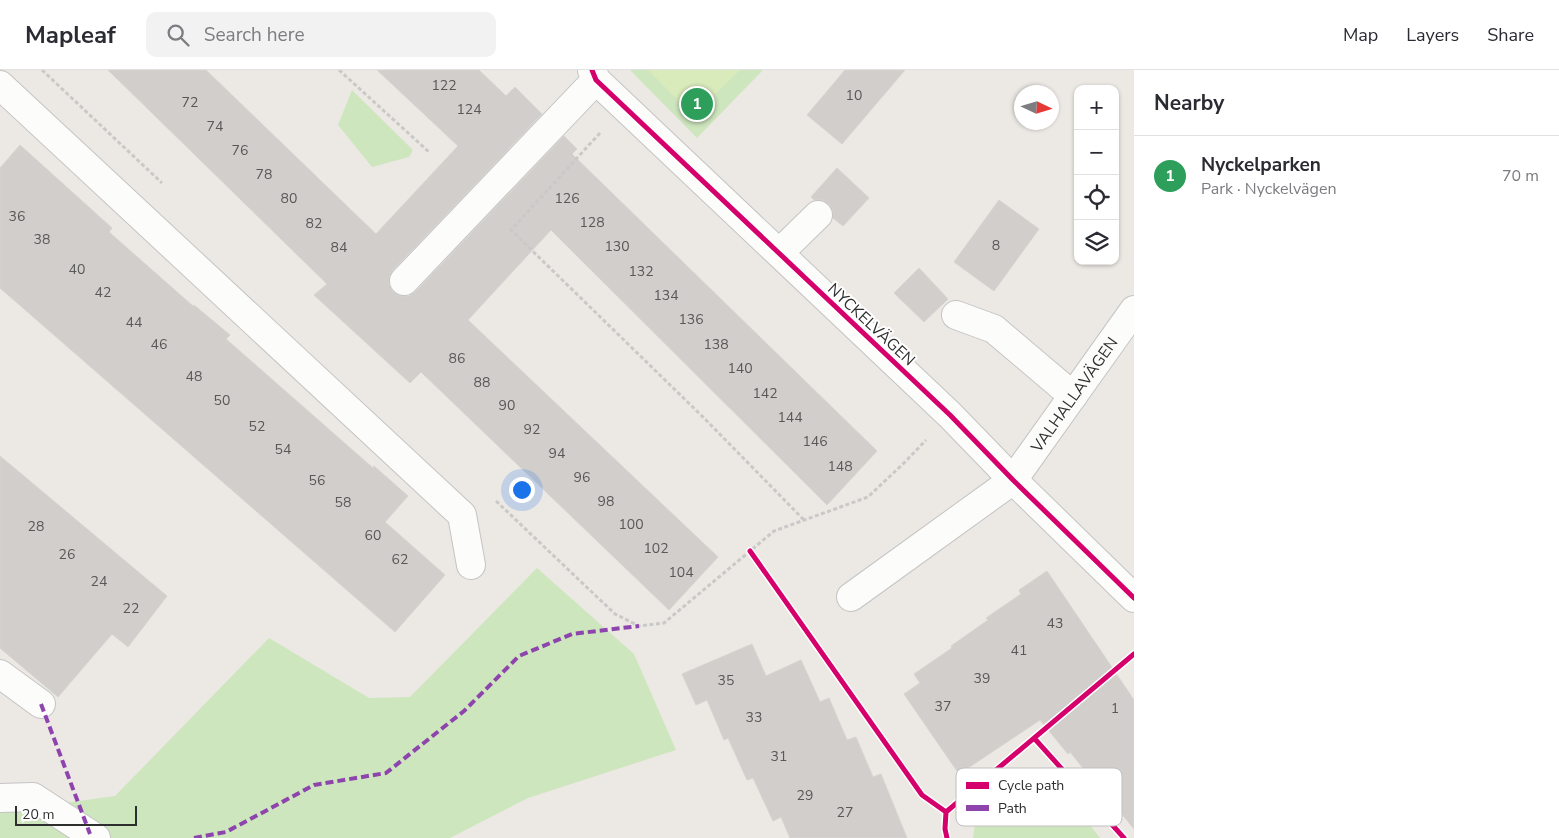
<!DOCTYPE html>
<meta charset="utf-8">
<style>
:root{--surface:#fff;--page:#f2f2f3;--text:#2b2b33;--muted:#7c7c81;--line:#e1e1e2;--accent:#706f6e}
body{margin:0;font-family:"Nunito Sans",sans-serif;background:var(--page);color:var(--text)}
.controls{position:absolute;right:15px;top:15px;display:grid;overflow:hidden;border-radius:10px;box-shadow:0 1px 4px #0004}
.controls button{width:45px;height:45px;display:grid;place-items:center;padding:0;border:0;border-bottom:1px solid var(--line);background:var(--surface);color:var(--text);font:25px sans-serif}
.compass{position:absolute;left:1014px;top:15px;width:45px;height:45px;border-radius:50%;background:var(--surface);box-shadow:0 1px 4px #0004;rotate:94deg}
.scale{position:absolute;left:15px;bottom:12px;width:122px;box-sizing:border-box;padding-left:5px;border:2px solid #2e2e2e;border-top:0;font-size:14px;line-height:18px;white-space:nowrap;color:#2e2e2e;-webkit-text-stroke:4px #fff;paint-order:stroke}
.you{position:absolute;left:521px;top:419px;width:18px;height:18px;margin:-12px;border:4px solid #fff;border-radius:50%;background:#1a73e8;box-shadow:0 0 0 8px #1a73e833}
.badge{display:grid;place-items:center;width:32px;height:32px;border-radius:50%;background:var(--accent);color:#fff;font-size:16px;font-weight:700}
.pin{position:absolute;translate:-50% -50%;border:2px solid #fff;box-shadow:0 1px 5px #0006}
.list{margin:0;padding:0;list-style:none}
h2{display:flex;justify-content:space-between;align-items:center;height:65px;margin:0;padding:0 20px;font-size:21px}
h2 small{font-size:16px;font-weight:400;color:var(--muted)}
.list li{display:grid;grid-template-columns:32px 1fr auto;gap:15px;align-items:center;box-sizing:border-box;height:80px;padding:0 20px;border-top:1px solid var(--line)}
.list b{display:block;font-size:19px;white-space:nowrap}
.list p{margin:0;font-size:16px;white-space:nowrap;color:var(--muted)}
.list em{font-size:16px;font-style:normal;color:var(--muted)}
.icon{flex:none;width:28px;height:28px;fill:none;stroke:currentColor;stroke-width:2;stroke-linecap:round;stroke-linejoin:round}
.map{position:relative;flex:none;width:1134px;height:768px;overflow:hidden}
header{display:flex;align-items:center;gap:30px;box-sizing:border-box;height:70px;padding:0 25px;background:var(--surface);border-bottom:1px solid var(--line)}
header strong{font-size:24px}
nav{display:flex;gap:28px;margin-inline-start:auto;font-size:18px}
.search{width:350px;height:45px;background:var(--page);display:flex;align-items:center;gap:12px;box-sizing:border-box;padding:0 18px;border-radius:10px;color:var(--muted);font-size:19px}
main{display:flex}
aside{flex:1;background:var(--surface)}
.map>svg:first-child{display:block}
.green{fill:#cee6be}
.pitch{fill:#d9eabb}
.building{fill:#d1cecb;stroke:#d7d4d0}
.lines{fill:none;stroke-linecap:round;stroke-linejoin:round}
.minor-casing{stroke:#c5c4c5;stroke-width:30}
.path{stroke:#c9c9c8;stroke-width:3;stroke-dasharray:4 2.5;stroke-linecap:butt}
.minor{stroke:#fcfcfb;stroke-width:28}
.quiet{stroke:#8e44ad;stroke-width:4;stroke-dasharray:8 4;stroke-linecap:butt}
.cycleway-casing{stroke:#fff;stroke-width:8}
.cycleway{stroke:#d6006c;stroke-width:5}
.labels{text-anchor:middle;stroke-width:4;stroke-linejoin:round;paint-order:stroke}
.number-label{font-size:14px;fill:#585857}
.street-label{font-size:16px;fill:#2e2e2e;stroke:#fff}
.key{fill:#fff;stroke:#c0c0c0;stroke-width:1}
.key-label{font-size:14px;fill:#2e2e2e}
</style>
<header>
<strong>Mapleaf</strong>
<div class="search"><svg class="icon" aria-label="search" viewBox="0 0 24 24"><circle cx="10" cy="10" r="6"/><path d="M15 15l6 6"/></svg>Search here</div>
<nav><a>Map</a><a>Layers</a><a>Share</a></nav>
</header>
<main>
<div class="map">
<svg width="1134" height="768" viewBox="0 0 1134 768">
<rect width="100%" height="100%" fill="#ece8e4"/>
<path class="green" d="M 630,0 L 763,0 L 697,68 Z
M 352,20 L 413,80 L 409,87 L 372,97 L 338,55 Z
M 537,498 L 634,584 L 676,680 L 528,728 L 450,768 L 0,768 L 0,742 L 115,726 L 269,568 L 369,628 L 410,627 Z
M 1041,712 L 1058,713 L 1100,768 L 973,768 L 975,753 L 982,739 L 1013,720 L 1025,715 Z"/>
<path class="pitch" d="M 648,0 L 740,0 L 693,46 Z"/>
<path class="building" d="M 108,0 L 206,0 L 376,164 L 458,76 L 377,0 L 479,0 L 506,26 L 515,17 L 542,44 L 393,200 L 389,208 L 389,215 L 393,222 L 401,226 L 409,226 L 415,222 L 564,66 L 577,79 L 572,84 L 877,381 L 827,435 L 551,160 L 468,250 L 718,487 L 669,540 L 421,302 L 410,313 L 314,225 L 327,214 Z
M 845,0 L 905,0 L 842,74 L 807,45 Z
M 20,75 L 112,158 L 109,162 L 193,236 L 194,235 L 230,265 L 226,269 L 373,398 L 374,396 L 408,426 L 385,452 L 445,505 L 395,562 L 0,218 L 0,98 Z
M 837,98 L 869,128 L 843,156 L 833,148 L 833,141 L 829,134 L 822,130 L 814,130 L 811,127 Z
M 999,130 L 1039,159 L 994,221 L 954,192 Z
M 919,198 L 948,229 L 924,252 L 894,223 Z
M 0,386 L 167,526 L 128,577 L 112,564 L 58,627 L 0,578 Z
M 1047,501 L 1134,630 L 1134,759 L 1101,718 L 1100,719 L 1070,682 L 1068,684 L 1040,650 L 959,704 L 904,624 L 920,613 L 914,604 L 952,578 L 951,576 L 988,550 L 986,548 L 1021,524 L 1019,520 Z
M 752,574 L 766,606 L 801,590 L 820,632 L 829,628 L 847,670 L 856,667 L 873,707 L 881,704 L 907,768 L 790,768 L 781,747 L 773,751 L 753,708 L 747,710 L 728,668 L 724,670 L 707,630 L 696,635 L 682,604 Z"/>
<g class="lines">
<defs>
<g id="minor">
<path d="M 592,0 L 596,10 L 950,345 L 1013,410 L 1134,528"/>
<path d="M 0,15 L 462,445 L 471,495"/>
<path d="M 779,183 L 818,145"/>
<path d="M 404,211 L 596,10"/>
<path d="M 956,245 L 994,259 L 1073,326"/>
<path id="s1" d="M 851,527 L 1013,410 L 1134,240"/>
<path d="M 0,604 L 41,634"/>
<path d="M 0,728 L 33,727 L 96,768"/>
</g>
</defs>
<use href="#minor" class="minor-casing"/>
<path class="path" d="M 42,0 L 162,113
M 339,0 L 429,82
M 600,63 L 511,160 L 704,348 L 804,450
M 496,431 L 615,544 L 639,556 L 664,553 L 774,461 L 868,427 L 905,392 L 926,370"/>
<use href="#minor" class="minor"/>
<path class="quiet" d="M 41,634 L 90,764
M 194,768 L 226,762 L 314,715 L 386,703 L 464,641 L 519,586 L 572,564 L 639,556"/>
<defs>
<path id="cycleway" d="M 592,0 L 596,10 L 950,345 L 1013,410 L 1134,528
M 750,481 L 922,725 L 946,742
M 1034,668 L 1124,768
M 947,768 L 945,759 L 946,742 L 1134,584"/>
</defs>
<use href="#cycleway" class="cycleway-casing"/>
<use href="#cycleway" class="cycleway"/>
</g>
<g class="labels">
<g class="number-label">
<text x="444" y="20">122</text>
<text x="854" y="30">10</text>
<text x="190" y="37">72</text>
<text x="469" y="44">124</text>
<text x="215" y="61">74</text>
<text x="240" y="85">76</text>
<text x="264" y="109">78</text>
<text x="289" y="133">80</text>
<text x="567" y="133">126</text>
<text x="17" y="151">36</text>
<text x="592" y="157">128</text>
<text x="314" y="158">82</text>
<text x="42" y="174">38</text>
<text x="996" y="180">8</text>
<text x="617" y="181">130</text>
<text x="339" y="182">84</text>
<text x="77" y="204">40</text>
<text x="641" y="206">132</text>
<text x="103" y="227">42</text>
<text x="666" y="230">134</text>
<text x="691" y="254">136</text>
<text x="134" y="257">44</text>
<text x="159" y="279">46</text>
<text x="716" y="279">138</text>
<text x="457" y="293">86</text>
<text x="740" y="303">140</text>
<text x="194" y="311">48</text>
<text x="482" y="317">88</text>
<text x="765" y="328">142</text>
<text x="222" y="335">50</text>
<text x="507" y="340">90</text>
<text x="790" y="352">144</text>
<text x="257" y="361">52</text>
<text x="532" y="364">92</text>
<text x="815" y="376">146</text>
<text x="283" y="384">54</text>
<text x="557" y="388">94</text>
<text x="840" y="401">148</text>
<text x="582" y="412">96</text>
<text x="317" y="415">56</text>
<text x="606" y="436">98</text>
<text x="343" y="437">58</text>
<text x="631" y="459">100</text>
<text x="36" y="461">28</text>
<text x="373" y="470">60</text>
<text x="656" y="483">102</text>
<text x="67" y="489">26</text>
<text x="400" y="494">62</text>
<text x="681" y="507">104</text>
<text x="99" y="516">24</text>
<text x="131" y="543">22</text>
<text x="1055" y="558">43</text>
<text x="1019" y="585">41</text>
<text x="982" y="613">39</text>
<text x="726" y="615">35</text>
<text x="943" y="641">37</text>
<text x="1115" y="643">1</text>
<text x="754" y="652">33</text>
<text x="779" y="691">31</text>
<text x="805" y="730">29</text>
<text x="845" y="747">27</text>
</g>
<g class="street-label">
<text transform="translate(872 254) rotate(43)" y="6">NYCKELVÄGEN</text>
<text dy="6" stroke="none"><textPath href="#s1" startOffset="305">VALHALLAVÄGEN</textPath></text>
</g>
</g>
<rect x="956" y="698" width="166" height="58" rx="8" class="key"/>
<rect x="966" y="712" width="23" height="7" fill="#d6006c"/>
<rect x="966" y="735" width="23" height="6" fill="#8e44ad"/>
<g class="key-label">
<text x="998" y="720">Cycle path</text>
<text x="998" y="743">Path</text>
</g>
</svg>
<div class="controls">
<button>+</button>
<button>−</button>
<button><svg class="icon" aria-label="locate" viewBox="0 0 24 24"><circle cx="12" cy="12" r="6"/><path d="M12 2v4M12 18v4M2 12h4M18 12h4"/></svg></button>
<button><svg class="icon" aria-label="layers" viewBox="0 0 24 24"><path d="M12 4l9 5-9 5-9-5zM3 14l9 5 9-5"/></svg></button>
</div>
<svg class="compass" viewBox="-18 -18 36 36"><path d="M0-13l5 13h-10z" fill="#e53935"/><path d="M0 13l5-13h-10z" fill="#7c7c81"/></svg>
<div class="scale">20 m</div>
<div class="you"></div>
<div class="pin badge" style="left:697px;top:34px;background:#2e9e5b">1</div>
</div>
<aside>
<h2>Nearby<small></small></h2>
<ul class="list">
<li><span class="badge" style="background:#2e9e5b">1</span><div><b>Nyckelparken</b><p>Park · Nyckelvägen</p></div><em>70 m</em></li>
</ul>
</aside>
</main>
